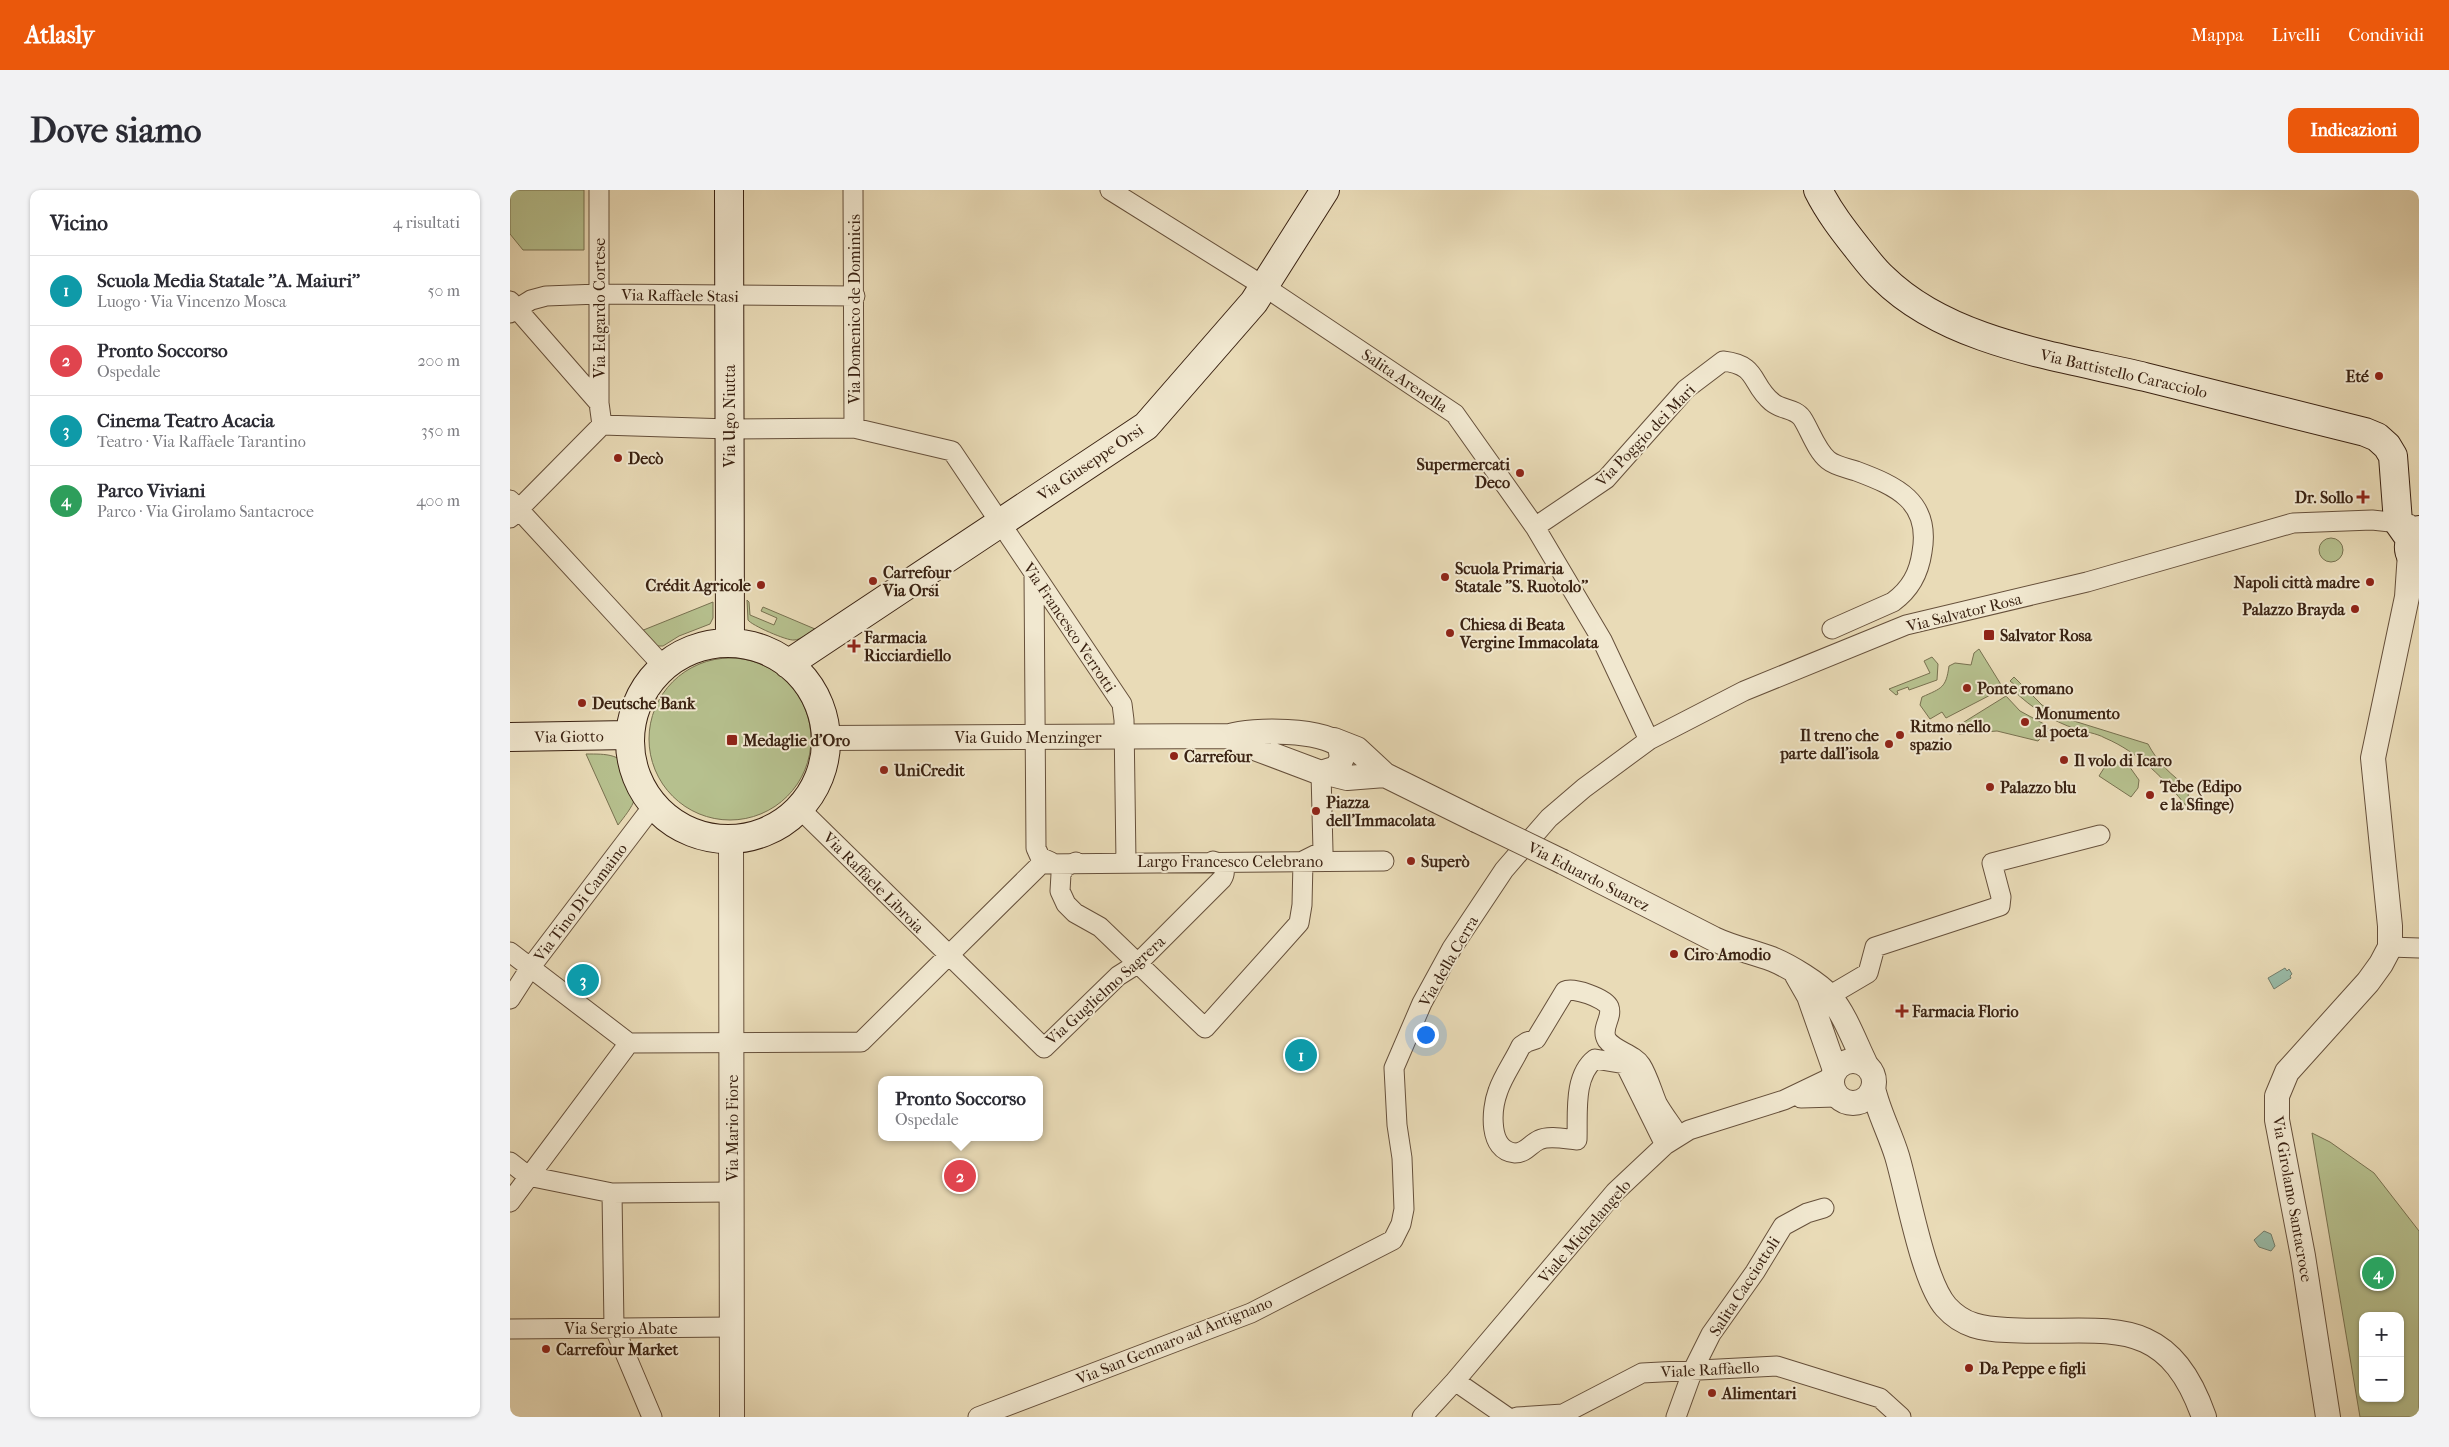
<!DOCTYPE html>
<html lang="it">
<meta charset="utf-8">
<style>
:root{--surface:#fff;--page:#f2f2f3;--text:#2b2b33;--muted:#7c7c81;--line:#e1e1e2;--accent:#ea580c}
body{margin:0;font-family:"IM FELL French Canon",serif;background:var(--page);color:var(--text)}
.controls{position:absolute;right:15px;bottom:15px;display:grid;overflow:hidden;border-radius:10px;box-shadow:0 1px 4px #0004}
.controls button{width:45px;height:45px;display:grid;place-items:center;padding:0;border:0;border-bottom:1px solid var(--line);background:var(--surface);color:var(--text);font:25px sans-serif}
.you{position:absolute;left:915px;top:844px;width:18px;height:18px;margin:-12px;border:4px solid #fff;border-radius:50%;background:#1a73e8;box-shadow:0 0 0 8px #1a73e833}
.badge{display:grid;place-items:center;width:32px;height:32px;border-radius:50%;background:var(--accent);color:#fff;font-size:16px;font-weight:700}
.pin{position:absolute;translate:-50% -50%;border:2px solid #fff;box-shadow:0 1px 5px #0006}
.popup{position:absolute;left:368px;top:886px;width:165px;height:65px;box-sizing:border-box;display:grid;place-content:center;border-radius:10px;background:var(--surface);filter:drop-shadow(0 1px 4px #0005);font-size:16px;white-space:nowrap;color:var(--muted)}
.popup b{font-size:19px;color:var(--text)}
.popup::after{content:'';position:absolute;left:50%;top:100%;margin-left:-10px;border:10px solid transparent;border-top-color:var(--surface)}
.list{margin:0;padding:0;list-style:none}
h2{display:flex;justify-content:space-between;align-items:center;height:65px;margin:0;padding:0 20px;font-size:21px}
h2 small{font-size:16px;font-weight:400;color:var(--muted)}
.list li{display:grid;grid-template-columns:32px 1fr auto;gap:15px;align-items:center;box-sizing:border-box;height:70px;padding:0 20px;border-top:1px solid var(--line)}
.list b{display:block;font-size:19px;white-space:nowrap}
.list p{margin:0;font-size:16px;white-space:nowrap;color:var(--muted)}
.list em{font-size:16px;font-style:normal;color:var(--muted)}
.map{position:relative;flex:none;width:1909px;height:1227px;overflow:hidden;border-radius:10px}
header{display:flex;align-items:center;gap:30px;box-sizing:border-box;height:70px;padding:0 25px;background:var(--accent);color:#fff}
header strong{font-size:24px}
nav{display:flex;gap:28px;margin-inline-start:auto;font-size:18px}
.intro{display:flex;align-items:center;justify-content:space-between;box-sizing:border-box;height:120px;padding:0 30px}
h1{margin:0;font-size:35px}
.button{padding:12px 22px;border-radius:10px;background:var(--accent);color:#fff;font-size:18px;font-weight:700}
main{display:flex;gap:30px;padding:0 30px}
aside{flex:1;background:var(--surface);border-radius:10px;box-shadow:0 1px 4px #0004}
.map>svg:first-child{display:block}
.green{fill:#b6c08e;stroke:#787150;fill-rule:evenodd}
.water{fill:#99bca9;stroke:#737e6d}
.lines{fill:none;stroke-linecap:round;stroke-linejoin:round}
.minor-casing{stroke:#66503b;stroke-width:21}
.tertiary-casing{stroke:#66503b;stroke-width:26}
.secondary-casing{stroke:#3a2212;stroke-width:30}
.minor{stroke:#f1e8d0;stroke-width:19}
.tertiary{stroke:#f1e8d0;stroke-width:24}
.secondary{stroke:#f1e8d0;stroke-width:28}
.tertiary-bridge-casing{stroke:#66503b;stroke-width:26;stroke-linecap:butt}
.tertiary-bridge{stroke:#f1e8d0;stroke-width:24}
.poi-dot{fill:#8f2418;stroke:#f1e8d0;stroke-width:2}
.labels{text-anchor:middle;stroke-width:4;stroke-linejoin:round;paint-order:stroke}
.street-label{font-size:16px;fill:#3a2212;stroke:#f1e8d0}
.poi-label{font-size:16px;font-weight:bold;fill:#3a2212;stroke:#f1e8d0;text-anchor:start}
</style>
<header>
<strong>Atlasly</strong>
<nav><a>Mappa</a><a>Livelli</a><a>Condividi</a></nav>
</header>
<div class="intro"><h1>Dove siamo</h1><a class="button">Indicazioni</a></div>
<main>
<aside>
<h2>Vicino<small>4 risultati</small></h2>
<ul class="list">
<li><span class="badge" style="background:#0f9aa8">1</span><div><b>Scuola Media Statale ''A. Maiuri''</b><p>Luogo · Via Vincenzo Mosca</p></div><em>50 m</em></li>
<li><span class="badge" style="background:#e0444e">2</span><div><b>Pronto Soccorso</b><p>Ospedale</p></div><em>200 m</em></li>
<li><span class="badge" style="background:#0f9aa8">3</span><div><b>Cinema Teatro Acacia</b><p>Teatro · Via Raffaele Tarantino</p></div><em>350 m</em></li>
<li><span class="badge" style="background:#2e9e5b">4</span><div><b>Parco Viviani</b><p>Parco · Via Girolamo Santacroce</p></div><em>400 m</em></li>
</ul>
</aside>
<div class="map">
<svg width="1909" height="1227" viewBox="0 0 1909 1227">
<rect width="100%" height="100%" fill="#e9dbb7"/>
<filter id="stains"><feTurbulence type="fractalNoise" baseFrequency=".004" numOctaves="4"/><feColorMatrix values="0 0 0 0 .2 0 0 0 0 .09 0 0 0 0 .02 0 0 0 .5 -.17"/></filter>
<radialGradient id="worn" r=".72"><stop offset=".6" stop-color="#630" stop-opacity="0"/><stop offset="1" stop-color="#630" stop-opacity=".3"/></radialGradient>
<path class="green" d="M 5,0 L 74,0 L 74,60 L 13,60 L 0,44 L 0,5 Z
M1809 360a12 12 0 1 1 24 0a12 12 0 1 1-24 0Z
M 237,410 L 239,412 L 240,425 L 264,435 L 267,428 L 251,421 L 253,417 L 305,439 C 298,443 291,450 284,450 C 277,451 241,435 238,430 Z
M 203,412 L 203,428 L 200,434 L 169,446 L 153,456 L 147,456 L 131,441 Z
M 1469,459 L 1490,493 L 1492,499 L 1436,528 L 1432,522 L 1420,529 L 1410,515 L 1412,507 C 1432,498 1436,498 1439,476 L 1445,473 L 1461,475 L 1464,463 Z
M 1422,467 L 1428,474 L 1427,490 L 1399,500 L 1398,497 L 1387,501 L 1388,504 L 1386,505 L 1379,499 L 1420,483 L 1414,471 Z
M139 549a81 81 0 1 1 162 0a81 81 0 1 1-162 0Z
M 1504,487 L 1532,515 L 1551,527 L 1638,554 C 1648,573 1661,585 1679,598 L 1677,617 C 1655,589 1628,562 1595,548 C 1586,543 1575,542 1566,539 C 1542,531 1522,518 1504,501 L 1505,495 L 1500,491 Z
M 1496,506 L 1510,521 L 1534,534 L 1539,540 L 1528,551 L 1487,541 L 1449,544 L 1446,537 Z
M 76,564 C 96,564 113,563 122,585 C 125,593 127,600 125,608 C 122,618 114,627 108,635 Z
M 1605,572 L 1619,576 L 1629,590 L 1628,598 L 1621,607 L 1589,586 L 1594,578 Z
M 1802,943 L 1820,952 L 1864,983 L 1909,1041 L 1909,1227 L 1850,1227 ZM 1853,1126 L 1890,1126 L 1890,1208 L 1853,1208 Z"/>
<path class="water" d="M 1775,778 L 1777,781 L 1779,779 L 1782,784 L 1780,786 L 1781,788 L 1764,799 L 1758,788 Z
M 1754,1041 L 1761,1044 L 1765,1056 L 1761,1061 L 1749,1057 L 1744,1050 Z"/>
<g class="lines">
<defs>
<path id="minor" d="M 89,0 L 89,213 L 92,235
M 343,0 L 344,238
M 600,0 L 755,97 L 945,224 L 1025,337 L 1092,450 L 1139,550
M 0,111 L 89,213
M 0,123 L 21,110 L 36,106 L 89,104 L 345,106
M 0,310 L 153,476
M 0,328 L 92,235 L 219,239 L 344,238 L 442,261 L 612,514 L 614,530 L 616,672
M 1025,337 L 1096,289 L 1176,199 L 1213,171 C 1249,175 1240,194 1262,212 C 1271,220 1285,218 1292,228 C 1300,240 1306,260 1318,270 C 1325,276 1337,278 1346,281 C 1386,296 1421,311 1412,362 C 1409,383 1401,399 1383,412 L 1322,439
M 524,384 L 526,658 L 530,667 L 541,672
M 290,619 L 534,858 L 608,786 L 627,774 L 712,689 C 717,681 713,673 703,671
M 566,672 L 555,677 L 551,684 L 550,701 L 556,714 L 565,723 L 590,737 L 695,838 L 789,733 L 792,715 L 793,671 L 813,661 L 811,583
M 1880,757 L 1909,758
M 0,762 L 119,853 L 351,852 L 531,674 L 874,671
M 0,809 L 20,778 L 143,616
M 1311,815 L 1324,803 L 1358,783 L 1365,757 L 1490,716 L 1491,707 L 1482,673 L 1590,645
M 1291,908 L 1326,907
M 1155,955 L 1115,874 L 1085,869 C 1063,886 1068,924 1067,950 C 1056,949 1039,945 1029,950 C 1020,954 1016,963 1005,963 C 978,961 981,920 988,901 C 993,886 1004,871 1011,856 L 1017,852 L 1026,849 L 1055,801 C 1063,797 1095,808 1099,817 C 1103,828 1090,838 1097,850 C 1105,861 1124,864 1131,875 C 1138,886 1142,901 1147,913 C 1153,924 1162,935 1168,945
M 0,972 L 18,986 L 102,1003 L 223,1002
M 102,1003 L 104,1137 L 142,1227
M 0,1012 L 119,853
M 0,1139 L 222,1137
M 945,1191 L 997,1227
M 468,1227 L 741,1123 L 883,1050 L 891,1034 L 894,1019 L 892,968 L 887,935 L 884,878 L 912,813 L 942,758 L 994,680 L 1039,628 L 1074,598 L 1139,550 L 1234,501 L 1396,435 L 1577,392 L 1783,333 L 1862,330 L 1899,334
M 912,1227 L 945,1191 L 1105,1002 L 1155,955 L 1179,940 L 1274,910 L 1322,887
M 1007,1227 L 1053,1224 L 1132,1183 L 1267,1176 L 1370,1208 L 1391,1227
M 1166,1227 L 1183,1180 L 1201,1144 L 1245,1082 L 1273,1036 L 1297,1023 L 1314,1018"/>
<path id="tertiary" d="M 317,548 L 720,546 C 742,539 814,539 830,556 L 832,568 L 827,578 L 811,583 L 734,554 L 720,546
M 824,550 L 847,559 L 875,585 L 966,630
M 817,583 L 837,588 L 875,585
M 221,649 L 222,1227
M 1053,672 L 1204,749 C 1223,758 1243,762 1262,769 C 1279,776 1309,794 1320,807 C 1336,826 1345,853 1356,875
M 1287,785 L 1299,806 L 1325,880
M1322 892a21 21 0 1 1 42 0a21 21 0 1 1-42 0Z
M 1363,898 C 1368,921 1380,943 1387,966 C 1398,1003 1413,1091 1436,1117 C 1453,1136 1473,1139 1497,1140 C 1591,1146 1655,1116 1694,1227
M 1818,1227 L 1793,1066 L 1767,930 L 1767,906 L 1777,882 L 1858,792 L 1871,774 L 1880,757 L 1880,736 L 1863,568 L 1897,407 L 1900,363"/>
<path id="secondary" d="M 219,0 L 220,452
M 1308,0 C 1319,22 1333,40 1348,59 C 1356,69 1364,80 1373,88 C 1439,153 1548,166 1635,187 C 1708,205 1782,224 1855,242 L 1867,247 L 1877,256 L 1883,266 L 1888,332 L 1900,349
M 1909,340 C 1896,348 1895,366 1909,373
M120 551a98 98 0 1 1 196 0a98 98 0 1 1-196 0Z
M 278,474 L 636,236 L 744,112 L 815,0
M 0,547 L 119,545"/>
</defs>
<use href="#minor" class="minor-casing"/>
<use href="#tertiary" class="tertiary-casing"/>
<use href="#secondary" class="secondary-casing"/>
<use href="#minor" class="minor"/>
<use href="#tertiary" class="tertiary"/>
<use href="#secondary" class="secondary"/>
<defs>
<path id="tertiary-bridge" d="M 966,630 L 1053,672"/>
</defs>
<use href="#tertiary-bridge" class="tertiary-bridge-casing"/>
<use href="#tertiary-bridge" class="tertiary-bridge"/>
</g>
<g class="poi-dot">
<circle cx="1869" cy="186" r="5"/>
<circle cx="108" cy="268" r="5"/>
<circle cx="1010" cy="283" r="5"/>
<path d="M1850.5 299.5h5v5h5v5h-5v5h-5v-5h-5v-5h5z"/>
<circle cx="935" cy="387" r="5"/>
<circle cx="363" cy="391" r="5"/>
<circle cx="1860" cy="392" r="5"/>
<circle cx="251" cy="395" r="5"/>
<circle cx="1845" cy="419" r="5"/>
<circle cx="940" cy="443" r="5"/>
<rect x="1473" y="439" width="12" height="12" rx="2.5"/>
<path d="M341.5 448.5h5v5h5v5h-5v5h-5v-5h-5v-5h5z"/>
<circle cx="1457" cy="498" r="5"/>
<circle cx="72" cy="513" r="5"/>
<circle cx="1515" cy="532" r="5"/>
<circle cx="1390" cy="545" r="5"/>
<rect x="216" y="544" width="12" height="12" rx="2.5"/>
<circle cx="1379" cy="554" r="5"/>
<circle cx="664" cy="566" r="5"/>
<circle cx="1554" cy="570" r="5"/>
<circle cx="374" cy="580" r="5"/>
<circle cx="1480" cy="597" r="5"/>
<circle cx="1640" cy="605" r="5"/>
<circle cx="806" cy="621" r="5"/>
<circle cx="901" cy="671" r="5"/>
<circle cx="1164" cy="764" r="5"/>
<path d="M1389.5 813.5h5v5h5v5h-5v5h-5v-5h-5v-5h5z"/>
<circle cx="36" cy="1159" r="5"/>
<circle cx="1459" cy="1178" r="5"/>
<circle cx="1202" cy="1203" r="5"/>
</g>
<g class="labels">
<g class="street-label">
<text transform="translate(170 105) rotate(1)" y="6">Via Raffaele Stasi</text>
<text transform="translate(89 118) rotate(-90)" y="6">Via Edgardo Cortese</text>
<text transform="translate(344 119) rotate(-90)" y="6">Via Domenico de Dominicis</text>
<text transform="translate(1614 183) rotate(13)" y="6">Via Battistello Caracciolo</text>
<text transform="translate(895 190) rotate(34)" y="6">Salita Arenella</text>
<text transform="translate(219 226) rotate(-90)" y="6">Via Ugo Niutta</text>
<text transform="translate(1135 245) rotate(-46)" y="6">Via Poggio dei Mari</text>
<text transform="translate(580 272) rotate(-34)" y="6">Via Giuseppe Orsi</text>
<text transform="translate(1454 422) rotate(-14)" y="6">Via Salvator Rosa</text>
<text transform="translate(560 437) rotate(56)" y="6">Via Francesco Verrotti</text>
<text transform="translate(59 546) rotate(-1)" y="6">Via Giotto</text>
<text x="518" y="553">Via Guido Menzinger</text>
<text x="720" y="677">Largo Francesco Celebrano</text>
<text transform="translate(1079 686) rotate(27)" y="6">Via Eduardo Suarez</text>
<text transform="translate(364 692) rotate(45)" y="6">Via Raffaele Libroia</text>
<text transform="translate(70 712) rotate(-53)" y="6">Via Tino Di Camaino</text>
<text transform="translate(938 771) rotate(-60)" y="6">Via della Cerra</text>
<text transform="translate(595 800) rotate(-42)" y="6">Via Guglielmo Sagrera</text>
<text transform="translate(222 938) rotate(-90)" y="6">Via Mario Fiore</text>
<text transform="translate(1783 1009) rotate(80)" y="6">Via Girolamo Santacroce</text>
<text transform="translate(1074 1041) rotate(-49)" y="6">Viale Michelangelo</text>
<text transform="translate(1234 1096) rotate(-57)" y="6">Salita Cacciottoli</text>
<text x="111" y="1144">Via Sergio Abate</text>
<text transform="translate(664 1150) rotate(-22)" y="6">Via San Gennaro ad Antignano</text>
<text transform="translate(1200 1179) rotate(-3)" y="6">Viale Raffaello</text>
</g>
<g class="poi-label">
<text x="1859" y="192" text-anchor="end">Eté</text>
<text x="118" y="274">Decò</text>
<text x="1000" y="280" text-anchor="end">Supermercati<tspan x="1000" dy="18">Deco</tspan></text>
<text x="1843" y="313" text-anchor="end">Dr. Sollo</text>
<text x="945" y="384">Scuola Primaria<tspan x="945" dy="18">Statale ''S. Ruotolo''</tspan></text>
<text x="373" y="388">Carrefour<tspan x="373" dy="18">Via Orsi</tspan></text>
<text x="1850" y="398" text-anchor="end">Napoli città madre</text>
<text x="241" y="401" text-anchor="end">Crédit Agricole</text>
<text x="1835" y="425" text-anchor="end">Palazzo Brayda</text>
<text x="950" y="440">Chiesa di Beata<tspan x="950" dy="18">Vergine Immacolata</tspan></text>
<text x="1490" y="451">Salvator Rosa</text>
<text x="354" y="453">Farmacia<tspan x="354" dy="18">Ricciardiello</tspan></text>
<text x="1467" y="504">Ponte romano</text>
<text x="82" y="519">Deutsche Bank</text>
<text x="1525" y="529">Monumento<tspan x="1525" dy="18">al poeta</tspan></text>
<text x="1400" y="542">Ritmo nello<tspan x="1400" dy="18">spazio</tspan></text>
<text x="1369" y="551" text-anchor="end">Il treno che<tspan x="1369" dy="18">parte dall'isola</tspan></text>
<text x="233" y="556">Medaglie d'Oro</text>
<text x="674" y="572">Carrefour</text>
<text x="1564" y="576">Il volo di Icaro</text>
<text x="384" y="586">UniCredit</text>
<text x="1650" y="602">Tebe (Edipo<tspan x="1650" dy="18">e la Sfinge)</tspan></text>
<text x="1490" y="603">Palazzo blu</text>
<text x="816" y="618">Piazza<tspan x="816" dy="18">dell'Immacolata</tspan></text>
<text x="911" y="677">Superò</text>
<text x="1174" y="770">Ciro Amodio</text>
<text x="1402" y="827">Farmacia Florio</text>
<text x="46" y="1165">Carrefour Market</text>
<text x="1469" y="1184">Da Peppe e figli</text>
<text x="1212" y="1209">Alimentari</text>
</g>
</g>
<rect width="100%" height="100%" filter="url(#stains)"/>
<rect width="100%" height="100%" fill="url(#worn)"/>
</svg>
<div class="controls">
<button>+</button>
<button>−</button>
</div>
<div class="you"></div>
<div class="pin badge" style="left:791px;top:865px;background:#0f9aa8">1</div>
<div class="pin badge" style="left:450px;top:986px;background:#e0444e">2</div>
<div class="popup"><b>Pronto Soccorso</b>Ospedale</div>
<div class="pin badge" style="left:73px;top:790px;background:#0f9aa8">3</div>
<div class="pin badge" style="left:1868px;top:1083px;background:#2e9e5b">4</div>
</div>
</main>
